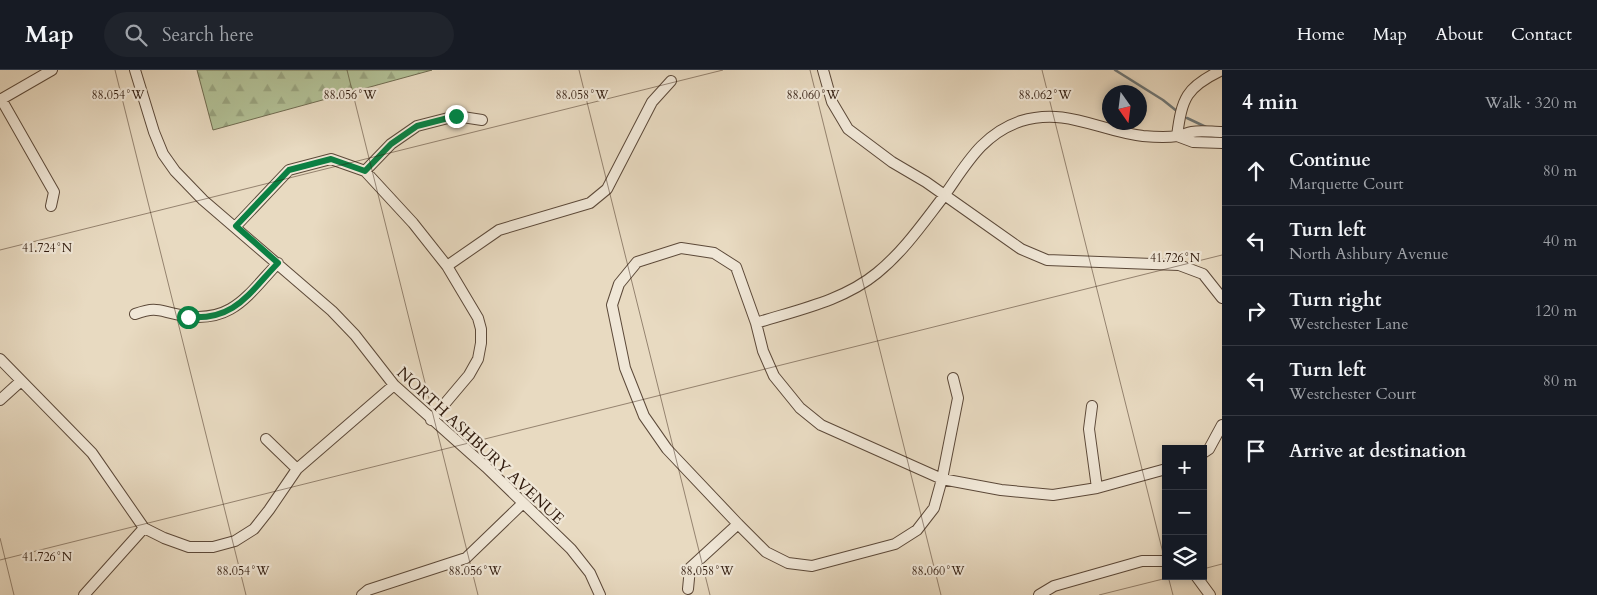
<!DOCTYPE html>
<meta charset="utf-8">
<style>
:root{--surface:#171b24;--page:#20242c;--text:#f1f3f6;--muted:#9ea1a6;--line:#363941}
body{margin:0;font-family:Cardo,serif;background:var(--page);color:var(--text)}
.controls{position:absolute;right:15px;bottom:15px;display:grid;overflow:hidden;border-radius:0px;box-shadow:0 2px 8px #0003}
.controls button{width:45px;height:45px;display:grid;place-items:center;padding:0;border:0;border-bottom:1px solid var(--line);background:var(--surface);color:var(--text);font:25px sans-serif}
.compass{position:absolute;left:1102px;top:15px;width:45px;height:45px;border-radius:50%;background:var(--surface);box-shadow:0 2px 8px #0003;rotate:166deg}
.stop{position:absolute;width:15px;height:15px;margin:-11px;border:4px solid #0b8043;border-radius:50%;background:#fff}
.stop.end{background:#0b8043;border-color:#fff;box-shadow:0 1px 5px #0008}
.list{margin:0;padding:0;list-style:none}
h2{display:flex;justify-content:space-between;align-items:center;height:65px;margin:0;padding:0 20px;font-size:21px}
h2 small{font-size:16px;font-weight:400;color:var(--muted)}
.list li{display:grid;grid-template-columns:32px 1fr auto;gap:15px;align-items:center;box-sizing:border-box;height:70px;padding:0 20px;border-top:1px solid var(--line)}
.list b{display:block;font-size:19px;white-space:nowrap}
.list p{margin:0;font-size:16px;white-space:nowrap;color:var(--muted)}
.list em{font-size:16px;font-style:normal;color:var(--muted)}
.icon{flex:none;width:28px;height:28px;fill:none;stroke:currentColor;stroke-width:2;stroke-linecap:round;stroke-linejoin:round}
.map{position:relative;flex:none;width:1222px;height:525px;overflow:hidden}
header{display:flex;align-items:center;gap:30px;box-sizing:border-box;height:70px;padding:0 25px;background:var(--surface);border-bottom:1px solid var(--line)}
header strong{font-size:24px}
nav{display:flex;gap:28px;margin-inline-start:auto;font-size:18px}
.search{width:350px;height:45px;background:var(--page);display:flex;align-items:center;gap:12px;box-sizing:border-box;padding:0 18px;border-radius:28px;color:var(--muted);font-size:19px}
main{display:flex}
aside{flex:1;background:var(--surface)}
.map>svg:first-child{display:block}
.forest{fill:url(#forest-firs);stroke:#706c51}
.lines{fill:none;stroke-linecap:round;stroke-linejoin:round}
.stream{stroke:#707877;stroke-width:2.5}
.minor-casing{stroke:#5c4939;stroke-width:12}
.minor{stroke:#f0e7d7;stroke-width:10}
.route{stroke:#0b8043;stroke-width:6}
.ticks{fill:none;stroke:#2e190c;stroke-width:1;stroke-opacity:0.45}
.labels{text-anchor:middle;stroke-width:4.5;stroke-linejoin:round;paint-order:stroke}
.street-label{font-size:16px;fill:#2e190c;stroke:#f0e7d7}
.ticks-label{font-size:12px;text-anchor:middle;fill:#2e190c;stroke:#f0e7d7;stroke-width:4.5;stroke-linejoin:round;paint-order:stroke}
</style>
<header>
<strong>Map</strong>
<div class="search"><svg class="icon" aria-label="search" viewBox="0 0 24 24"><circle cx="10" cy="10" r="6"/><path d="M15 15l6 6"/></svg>Search here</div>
<nav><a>Home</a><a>Map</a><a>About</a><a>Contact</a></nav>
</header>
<main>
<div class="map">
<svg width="1222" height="525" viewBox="0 0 1222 525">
<defs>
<pattern id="forest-firs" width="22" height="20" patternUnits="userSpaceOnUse" patternTransform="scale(1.25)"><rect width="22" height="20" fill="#b2c096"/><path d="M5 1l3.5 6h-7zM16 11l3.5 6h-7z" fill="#99a480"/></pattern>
</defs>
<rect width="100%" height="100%" fill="#e8dac1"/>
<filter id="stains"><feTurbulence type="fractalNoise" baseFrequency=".004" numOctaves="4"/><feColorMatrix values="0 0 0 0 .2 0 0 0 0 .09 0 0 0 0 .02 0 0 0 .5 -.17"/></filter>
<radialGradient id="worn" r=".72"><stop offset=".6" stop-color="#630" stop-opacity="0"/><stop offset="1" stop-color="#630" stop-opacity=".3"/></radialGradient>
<path class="forest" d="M 197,0 L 432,0 L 213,60 Z"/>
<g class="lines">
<path class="stream" d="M 1115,0 L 1163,30 L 1178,42
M 1187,48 L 1206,57"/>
<defs>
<path id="minor" d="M 135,0 L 154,62 L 163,84 L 175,101 L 203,130 L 332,241 L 355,265 L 394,315 L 486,397 L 571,479 L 590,503 L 600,525
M 823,0 L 832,32 L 848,59 L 892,92 L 926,112 L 1021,179 L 1047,190 L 1179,195 L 1203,204 L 1222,228
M 1,29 L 54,122 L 51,136
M 0,30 L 52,0
M 1177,66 C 1182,28 1186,17 1222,0
M 1177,66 L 1193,72 L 1222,73
M 365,101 L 391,74 L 417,56 L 456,46 L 482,50
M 236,156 L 289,100 L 331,89 L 365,101 L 413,153 L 447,196 L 478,248 L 481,259 L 481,273 L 478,289 L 469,305 L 431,350
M 447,196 L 499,160 L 590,133 L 607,119 L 652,32 L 671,11
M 135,244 C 158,236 158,241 180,245 C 231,255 247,226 278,193
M 756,253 C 797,240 843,231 877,203 C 904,181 923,153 944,126 C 966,95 982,64 1021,51 C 1066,37 1099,61 1143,66 C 1154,67 1166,68 1177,66 C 1182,65 1187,63 1192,62 C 1201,60 1212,62 1222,62
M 0,289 L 92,383 L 144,458 L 164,468 L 189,477 L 213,477 L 235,471 L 254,459 L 269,440 L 297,399 L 394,315
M 953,308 L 958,328 L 942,409 L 934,438 L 917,460 L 895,474 L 812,496 L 788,493 L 766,482 L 738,454 L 667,379 L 644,346 L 625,298 L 612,235 L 619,214 L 637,192 L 681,178 L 714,183 L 736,197 L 756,253 L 763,281 L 774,306 L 800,338 L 821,355 L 942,409 L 1001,420 L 1053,425 L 1097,418 L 1166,399
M 0,330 L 21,311
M 1092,336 L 1089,359 L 1097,418
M 266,369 L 297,399
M 1203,383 L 1209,379 L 1222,355
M 1196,506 L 1210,525
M 688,519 L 690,498 L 738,454
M 84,525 L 144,458
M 362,525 L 368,520 L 466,488 L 522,434
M 1039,525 L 1054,516 L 1142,491 L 1166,491"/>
</defs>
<use href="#minor" class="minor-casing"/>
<use href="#minor" class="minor"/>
</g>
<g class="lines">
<path class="route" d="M 188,247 C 235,251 249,223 278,193 L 236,156 L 289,100 L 331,89 L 365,101 L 391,74 L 417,56 L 456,46"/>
</g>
<path class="ticks" d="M 115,0 L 246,525M 347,0 L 478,525M 579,0 L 710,525M 810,0 L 941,525M 1042,0 L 1166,495M 0,180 L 723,0M 0,468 L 14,525M 0,490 L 1222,185M 1203,499 L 1222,494M 1168,506 L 1173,525M 1099,525 L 1175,506"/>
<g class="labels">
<g class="street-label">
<text transform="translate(481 375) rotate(43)" y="6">NORTH ASHBURY AVENUE</text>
</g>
</g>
<g class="ticks-label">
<text x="813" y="29">88.060°W</text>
<text x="118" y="29">88.054°W</text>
<text x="350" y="29">88.056°W</text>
<text x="582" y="29">88.058°W</text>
<text x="1045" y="29">88.062°W</text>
<text x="47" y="182">41.724°N</text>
<text x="1175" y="192">41.726°N</text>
<text x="47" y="491">41.726°N</text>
<text x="243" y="505">88.054°W</text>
<text x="475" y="505">88.056°W</text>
<text x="707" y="505">88.058°W</text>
<text x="938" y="505">88.060°W</text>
</g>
<rect width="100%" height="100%" filter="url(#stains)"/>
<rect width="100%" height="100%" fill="url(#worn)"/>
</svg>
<div class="controls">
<button>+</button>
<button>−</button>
<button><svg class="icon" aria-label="layers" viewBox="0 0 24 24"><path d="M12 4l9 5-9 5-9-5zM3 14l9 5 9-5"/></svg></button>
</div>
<svg class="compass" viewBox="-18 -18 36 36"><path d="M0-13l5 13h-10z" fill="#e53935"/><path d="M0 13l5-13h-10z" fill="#9ea1a6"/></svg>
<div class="stop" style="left:188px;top:247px"></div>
<div class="stop end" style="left:456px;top:46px"></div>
</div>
<aside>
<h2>4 min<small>Walk · 320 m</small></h2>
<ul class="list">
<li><svg class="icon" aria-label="ahead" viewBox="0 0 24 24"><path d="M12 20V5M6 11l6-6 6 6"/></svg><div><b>Continue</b><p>Marquette Court</p></div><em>80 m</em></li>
<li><svg class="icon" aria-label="left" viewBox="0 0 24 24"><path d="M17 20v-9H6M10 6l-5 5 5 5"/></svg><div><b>Turn left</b><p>North Ashbury Avenue</p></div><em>40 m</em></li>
<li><svg class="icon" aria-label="right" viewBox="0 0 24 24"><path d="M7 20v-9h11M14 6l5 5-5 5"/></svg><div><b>Turn right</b><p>Westchester Lane</p></div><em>120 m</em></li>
<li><svg class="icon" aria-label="left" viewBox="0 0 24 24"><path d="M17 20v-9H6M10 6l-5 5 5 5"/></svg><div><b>Turn left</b><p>Westchester Court</p></div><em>80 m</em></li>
<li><svg class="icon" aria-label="arrive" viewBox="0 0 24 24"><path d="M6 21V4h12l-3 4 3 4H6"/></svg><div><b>Arrive at destination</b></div></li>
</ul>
</aside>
</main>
